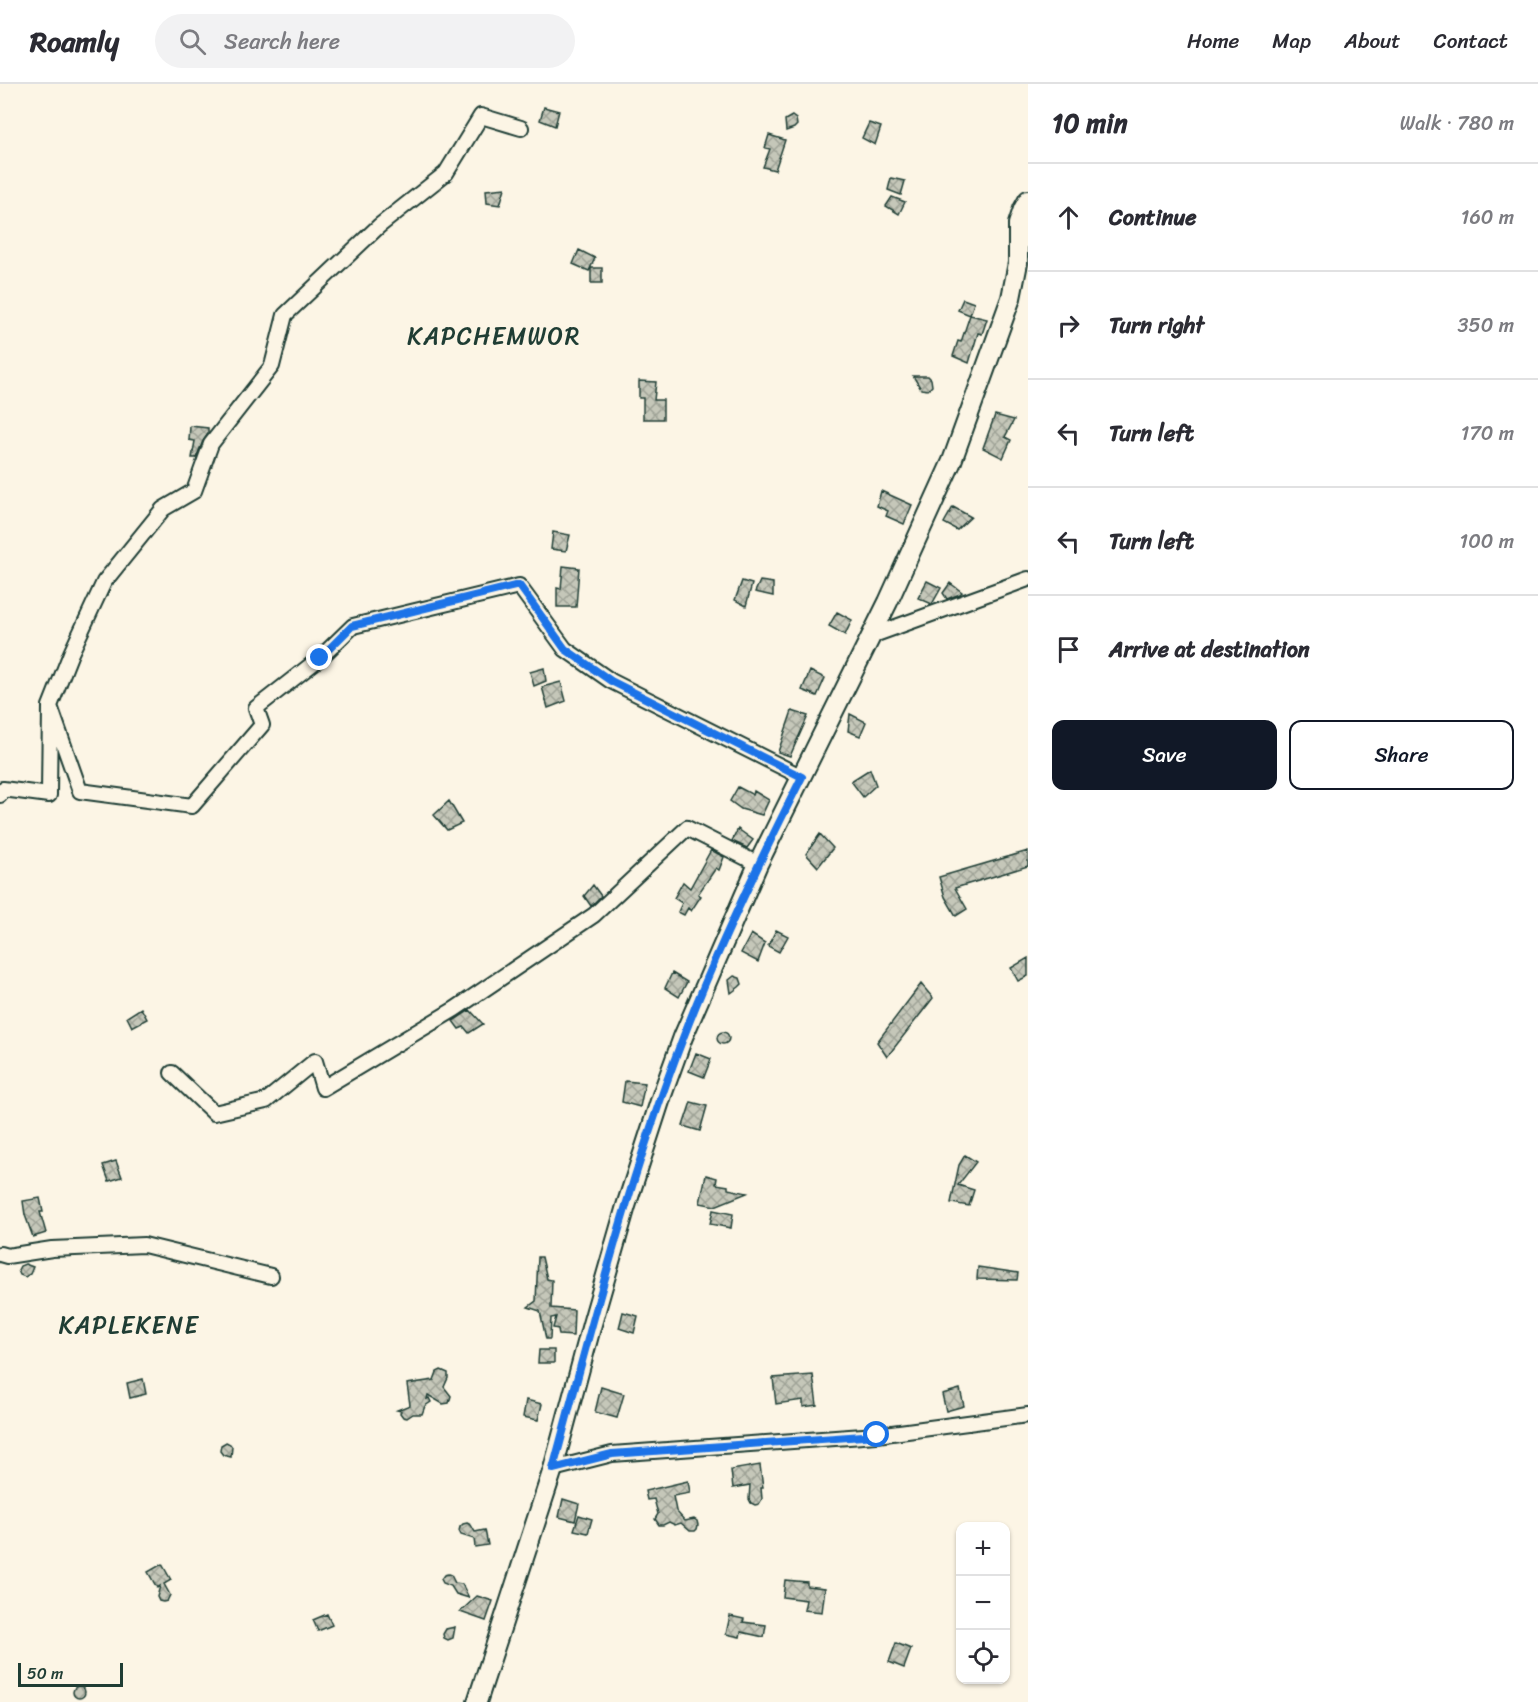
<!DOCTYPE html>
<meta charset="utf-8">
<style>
:root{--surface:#fff;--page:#f2f2f3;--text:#2b2b33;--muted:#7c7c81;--line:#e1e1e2;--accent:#111827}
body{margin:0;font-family:Sriracha,sans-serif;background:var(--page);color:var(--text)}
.controls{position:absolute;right:18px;bottom:18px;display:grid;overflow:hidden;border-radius:12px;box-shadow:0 2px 4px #0004}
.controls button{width:54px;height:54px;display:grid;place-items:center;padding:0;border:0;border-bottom:2px solid var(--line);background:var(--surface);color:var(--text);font:30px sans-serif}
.scale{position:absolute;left:18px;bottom:15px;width:105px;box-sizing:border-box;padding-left:6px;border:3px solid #1f3d34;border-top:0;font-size:16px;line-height:21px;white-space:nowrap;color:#1f3d34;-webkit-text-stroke:4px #fcf5e5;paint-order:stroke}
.stop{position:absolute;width:18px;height:18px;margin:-14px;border:4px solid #1a73e8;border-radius:50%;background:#fff}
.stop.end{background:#1a73e8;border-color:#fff;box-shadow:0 2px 6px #0008}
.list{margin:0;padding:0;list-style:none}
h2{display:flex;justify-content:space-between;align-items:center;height:78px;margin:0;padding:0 24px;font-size:26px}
h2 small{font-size:20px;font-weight:400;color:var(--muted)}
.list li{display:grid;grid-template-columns:39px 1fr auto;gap:18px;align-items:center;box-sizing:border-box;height:108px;padding:0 24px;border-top:2px solid var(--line)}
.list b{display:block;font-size:22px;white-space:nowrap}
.list em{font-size:20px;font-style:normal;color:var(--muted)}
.actions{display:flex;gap:12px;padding:18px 24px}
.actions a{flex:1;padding:14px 0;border:2px solid var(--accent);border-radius:12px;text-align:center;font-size:21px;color:var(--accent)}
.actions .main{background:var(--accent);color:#fff}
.icon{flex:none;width:33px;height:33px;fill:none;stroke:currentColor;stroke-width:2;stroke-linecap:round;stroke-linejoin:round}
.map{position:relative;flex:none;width:1028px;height:1618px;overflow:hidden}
header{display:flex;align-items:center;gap:36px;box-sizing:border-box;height:84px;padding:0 30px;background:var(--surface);border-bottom:2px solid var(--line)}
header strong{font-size:28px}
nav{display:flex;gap:33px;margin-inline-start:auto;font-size:21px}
.search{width:420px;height:54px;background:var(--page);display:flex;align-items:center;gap:15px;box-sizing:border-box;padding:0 21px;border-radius:33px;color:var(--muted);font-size:22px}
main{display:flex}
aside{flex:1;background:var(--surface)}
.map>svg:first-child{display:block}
.building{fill:url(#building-cross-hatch);stroke:#1f3d34;stroke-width:1.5}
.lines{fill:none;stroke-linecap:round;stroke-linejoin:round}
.minor-casing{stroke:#1f3d34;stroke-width:18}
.tertiary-casing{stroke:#1f3d34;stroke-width:22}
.minor{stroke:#fcf5e5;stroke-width:14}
.tertiary{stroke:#fcf5e5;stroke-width:18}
.route{stroke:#1a73e8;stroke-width:8}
.labels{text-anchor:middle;stroke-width:4.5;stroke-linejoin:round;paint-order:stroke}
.quarter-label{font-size:24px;letter-spacing:1.5px;fill:#1f3d34;stroke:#fcf5e5}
</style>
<header>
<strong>Roamly</strong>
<div class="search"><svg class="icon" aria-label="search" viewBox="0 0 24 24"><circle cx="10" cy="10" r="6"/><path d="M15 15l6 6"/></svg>Search here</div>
<nav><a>Home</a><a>Map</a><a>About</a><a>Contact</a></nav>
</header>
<main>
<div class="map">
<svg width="1028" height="1618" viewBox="0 0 1028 1618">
<defs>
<pattern id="building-cross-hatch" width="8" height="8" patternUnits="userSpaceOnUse" patternTransform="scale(1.5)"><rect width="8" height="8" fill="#c5c7b9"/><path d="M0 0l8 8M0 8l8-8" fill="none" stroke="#9fa397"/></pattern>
</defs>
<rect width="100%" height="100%" fill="#fcf5e5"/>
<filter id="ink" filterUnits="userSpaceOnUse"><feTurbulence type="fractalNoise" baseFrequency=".0167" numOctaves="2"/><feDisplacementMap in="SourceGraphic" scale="12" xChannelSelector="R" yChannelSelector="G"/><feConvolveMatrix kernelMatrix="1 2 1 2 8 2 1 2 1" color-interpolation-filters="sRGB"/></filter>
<g filter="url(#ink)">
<path class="building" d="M 544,23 L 559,27 L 555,42 L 540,36 Z
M 792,32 L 796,35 L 797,41 L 794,44 L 786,47 L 785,36 Z
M 869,39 L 881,43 L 875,61 L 862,54 Z
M 769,51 L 785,56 L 775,86 L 763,83 L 770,65 L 765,64 Z
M 891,94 L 905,97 L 901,111 L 888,106 Z
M 505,104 L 500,121 L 487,119 L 486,106 Z
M 892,113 L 905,118 L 899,130 L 886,122 Z
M 579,166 L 595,174 L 589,187 L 573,180 Z
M 591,184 L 602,184 L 602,199 L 591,199 Z
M 963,215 L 974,219 L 970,231 L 958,226 Z
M 970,231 L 987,235 L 982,250 L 978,249 L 969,279 L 953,272 L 958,257 L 961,258 Z
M 913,292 L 928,292 L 931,295 L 932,302 L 928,306 L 921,305 Z
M 639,297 L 656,298 L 654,316 L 663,316 L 663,335 L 643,335 L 643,314 L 639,314 Z
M 995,331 L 1014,336 L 1005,353 L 1011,356 L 1003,374 L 983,364 Z
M 190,342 L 208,344 L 208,350 L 203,357 L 196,374 L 192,374 L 195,357 L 189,356 Z
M 881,407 L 912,421 L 904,440 L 886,432 L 888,427 L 877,422 Z
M 953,423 L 971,433 L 957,446 L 944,439 Z
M 553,448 L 570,451 L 566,467 L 551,465 Z
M 563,482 L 579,484 L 576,523 L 557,523 L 557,504 L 561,505 Z
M 742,497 L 752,500 L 746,522 L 735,516 Z
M 760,497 L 773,499 L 773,512 L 755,508 Z
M 927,497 L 941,504 L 932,520 L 918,514 Z
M 950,499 L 962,508 L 960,510 L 947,515 L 943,509 Z
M 837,528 L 852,536 L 845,551 L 829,542 Z
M 544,584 L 546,597 L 534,602 L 530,588 Z
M 810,587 L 825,594 L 817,612 L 802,606 Z
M 561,598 L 566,617 L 548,624 L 542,603 Z
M 792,627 L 808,632 L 790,672 L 778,668 Z
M 850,630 L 866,638 L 860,652 L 848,647 Z
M 870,685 L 876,701 L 863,713 L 851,697 Z
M 738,703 L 753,711 L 754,707 L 769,716 L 762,731 L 741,725 L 730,717 Z
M 449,717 L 462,739 L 447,746 L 434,731 Z
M 738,745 L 753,756 L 747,764 L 732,757 Z
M 820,750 L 833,764 L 818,783 L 806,770 Z
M 711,766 L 724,773 L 719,786 L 716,784 L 698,810 L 701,812 L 691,827 L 688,824 L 684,831 L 678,828 L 682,819 L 674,814 L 683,798 L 690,804 Z
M 1028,767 L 1028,782 L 955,804 L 967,825 L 956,832 L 945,813 L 939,793 Z
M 593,801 L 601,812 L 591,822 L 584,812 Z
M 776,846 L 788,852 L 779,868 L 768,862 Z
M 751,850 L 765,859 L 758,878 L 741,869 Z
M 1028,874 L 1028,892 L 1018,897 L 1011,884 Z
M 672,889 L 687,898 L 679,913 L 665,904 Z
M 734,892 L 740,894 L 742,900 L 739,903 L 731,909 L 729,896 Z
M 921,900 L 933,914 L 887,973 L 877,958 Z
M 141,924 L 147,935 L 132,943 L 127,933 Z
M 470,926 L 483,940 L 469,949 L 464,943 L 459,945 L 453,937 Z
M717 954a6 6 0 1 1 12 0a6 6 0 1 1-12 0Z
M 696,969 L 711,975 L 704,993 L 689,987 Z
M 625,997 L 645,999 L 640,1023 L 622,1018 Z
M 691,1018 L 707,1022 L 700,1047 L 683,1042 Z
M 965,1071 L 976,1078 L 958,1101 L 974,1106 L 969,1122 L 951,1119 L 959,1081 Z
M 116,1077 L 122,1093 L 109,1097 L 103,1081 Z
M 706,1091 L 717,1094 L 716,1100 L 728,1102 L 728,1105 L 747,1109 L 715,1122 L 700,1119 Z
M 40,1114 L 43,1128 L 40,1128 L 46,1149 L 33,1153 L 25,1131 L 23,1117 Z
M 713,1126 L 733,1130 L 731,1144 L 710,1140 Z
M 538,1173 L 542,1173 L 547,1195 L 552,1196 L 551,1224 L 574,1226 L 573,1252 L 559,1251 L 558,1245 L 553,1244 L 556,1233 L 551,1234 L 550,1255 L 546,1255 L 540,1227 L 528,1223 L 536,1217 Z
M 25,1180 L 33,1183 L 30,1190 L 25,1193 L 20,1191 L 18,1186 L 20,1182 Z
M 978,1183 L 1018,1189 L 1017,1196 L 977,1195 Z
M 623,1228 L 638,1232 L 634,1249 L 619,1244 Z
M 539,1266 L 554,1266 L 554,1279 L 538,1279 Z
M 441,1286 L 448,1289 L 448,1294 L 444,1303 L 451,1312 L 449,1319 L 443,1320 L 428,1311 L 427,1315 L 429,1314 L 431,1318 L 425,1322 L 422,1330 L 413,1330 L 407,1334 L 403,1333 L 400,1329 L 401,1327 L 397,1326 L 410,1321 L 407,1300 L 434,1296 L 437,1288 Z
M 813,1291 L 817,1321 L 803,1323 L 803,1316 L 776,1320 L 773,1294 Z
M 143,1295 L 146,1310 L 130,1314 L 127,1299 Z
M 601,1303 L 624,1310 L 617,1334 L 595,1328 Z
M 960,1305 L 964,1322 L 946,1327 L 942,1310 Z
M 526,1316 L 542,1320 L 538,1336 L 523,1333 Z
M 226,1358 L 230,1360 L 232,1363 L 231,1373 L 223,1371 L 220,1367 L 221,1361 Z
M 760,1381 L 763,1404 L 761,1404 L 762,1415 L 759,1420 L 755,1421 L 751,1419 L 749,1415 L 750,1401 L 733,1404 L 731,1386 Z
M 688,1397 L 690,1409 L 673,1412 L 676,1427 L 685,1437 L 694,1435 L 697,1437 L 698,1441 L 697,1445 L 695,1447 L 690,1447 L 681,1439 L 675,1441 L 669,1438 L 663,1441 L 659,1441 L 655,1435 L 658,1430 L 654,1415 L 647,1416 L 645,1407 Z
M 563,1415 L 579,1420 L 575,1437 L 559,1433 Z
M 579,1431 L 592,1435 L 588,1449 L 574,1446 Z
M 467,1439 L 471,1441 L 475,1448 L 485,1446 L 488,1461 L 475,1463 L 474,1455 L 461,1451 L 459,1447 L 460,1443 L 463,1440 Z
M 162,1480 L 171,1496 L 164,1500 L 170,1511 L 167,1517 L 163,1518 L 159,1517 L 157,1513 L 160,1502 L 157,1504 L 148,1488 Z
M 448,1490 L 451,1491 L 455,1499 L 462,1500 L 469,1514 L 456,1510 L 451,1502 L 443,1499 L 441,1495 L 444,1491 Z
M 785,1496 L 807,1498 L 807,1502 L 825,1504 L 822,1528 L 804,1526 L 806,1516 L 783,1513 Z
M 477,1512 L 493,1517 L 486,1537 L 460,1528 Z
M 327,1530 L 332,1541 L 318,1547 L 313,1536 Z
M 730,1532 L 744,1535 L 743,1538 L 766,1541 L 764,1553 L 741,1548 L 740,1553 L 726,1550 Z
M 455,1543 L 453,1554 L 448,1556 L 444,1554 L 443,1550 L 446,1545 Z
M 896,1559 L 911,1565 L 904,1584 L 889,1578 Z
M73 1608a6 6 0 1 1 12 0a6 6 0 1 1-12 0Z"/>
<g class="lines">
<defs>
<path id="minor" d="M 871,552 L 1028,495
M 50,622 L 80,707 L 192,722 L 262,641 L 256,624 L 320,574 L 353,542 L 519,502 L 565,565 L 611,597 L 802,693
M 0,711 L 3,705 L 49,711 L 50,622 L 71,569 L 104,498 L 163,425 L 194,407 L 211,360 L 272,282 L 285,231 L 379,142 L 446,89 L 481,32 L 521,44
M 172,989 L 214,1029 L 266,1017 L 315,977 L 323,1004 L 455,925 L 594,831 L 687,744 L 758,780
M 0,1170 L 7,1172 L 52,1165 L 144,1161 L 271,1192
M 553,1385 L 612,1370 L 877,1351 L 1028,1331"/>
<path id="tertiary" d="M 477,1618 L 553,1385 L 592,1240 L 626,1122 L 662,1011 L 683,953 L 758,780 L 888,518 L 952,377 L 1011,214 L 1018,179 L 1018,140 L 1023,125 L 1028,116"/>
</defs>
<use href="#minor" class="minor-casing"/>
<use href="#tertiary" class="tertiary-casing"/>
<use href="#minor" class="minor"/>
<use href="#tertiary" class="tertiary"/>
</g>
</g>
<g class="lines" filter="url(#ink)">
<path class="route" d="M 320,574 L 352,542 L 519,501 L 565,565 L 611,597 L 802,693 C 759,778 717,865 683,954 C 629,1094 592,1240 553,1385 L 612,1370 L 877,1351"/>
</g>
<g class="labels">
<g class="quarter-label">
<text x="494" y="260">KAPCHEMWOR</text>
<text x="129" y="1249">KAPLEKENE</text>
</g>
</g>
</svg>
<div class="controls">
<button>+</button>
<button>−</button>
<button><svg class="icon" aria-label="locate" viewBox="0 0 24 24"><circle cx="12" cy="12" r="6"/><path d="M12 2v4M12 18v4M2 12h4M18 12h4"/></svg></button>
</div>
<div class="scale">50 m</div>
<div class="stop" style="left:877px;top:1351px"></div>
<div class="stop end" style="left:320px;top:574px"></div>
</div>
<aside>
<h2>10 min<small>Walk · 780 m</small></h2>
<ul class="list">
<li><svg class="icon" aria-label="ahead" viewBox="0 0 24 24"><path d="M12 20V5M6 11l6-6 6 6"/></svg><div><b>Continue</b></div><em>160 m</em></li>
<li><svg class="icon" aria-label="right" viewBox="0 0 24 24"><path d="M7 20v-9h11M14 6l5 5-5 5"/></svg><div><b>Turn right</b></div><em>350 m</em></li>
<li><svg class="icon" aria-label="left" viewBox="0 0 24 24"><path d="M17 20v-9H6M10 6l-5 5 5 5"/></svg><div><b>Turn left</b></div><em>170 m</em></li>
<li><svg class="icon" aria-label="left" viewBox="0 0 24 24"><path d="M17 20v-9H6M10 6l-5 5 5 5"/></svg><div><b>Turn left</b></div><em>100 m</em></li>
<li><svg class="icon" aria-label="arrive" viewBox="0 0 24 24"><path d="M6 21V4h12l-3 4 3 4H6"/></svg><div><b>Arrive at destination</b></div></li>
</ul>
<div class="actions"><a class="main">Save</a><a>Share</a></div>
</aside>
</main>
